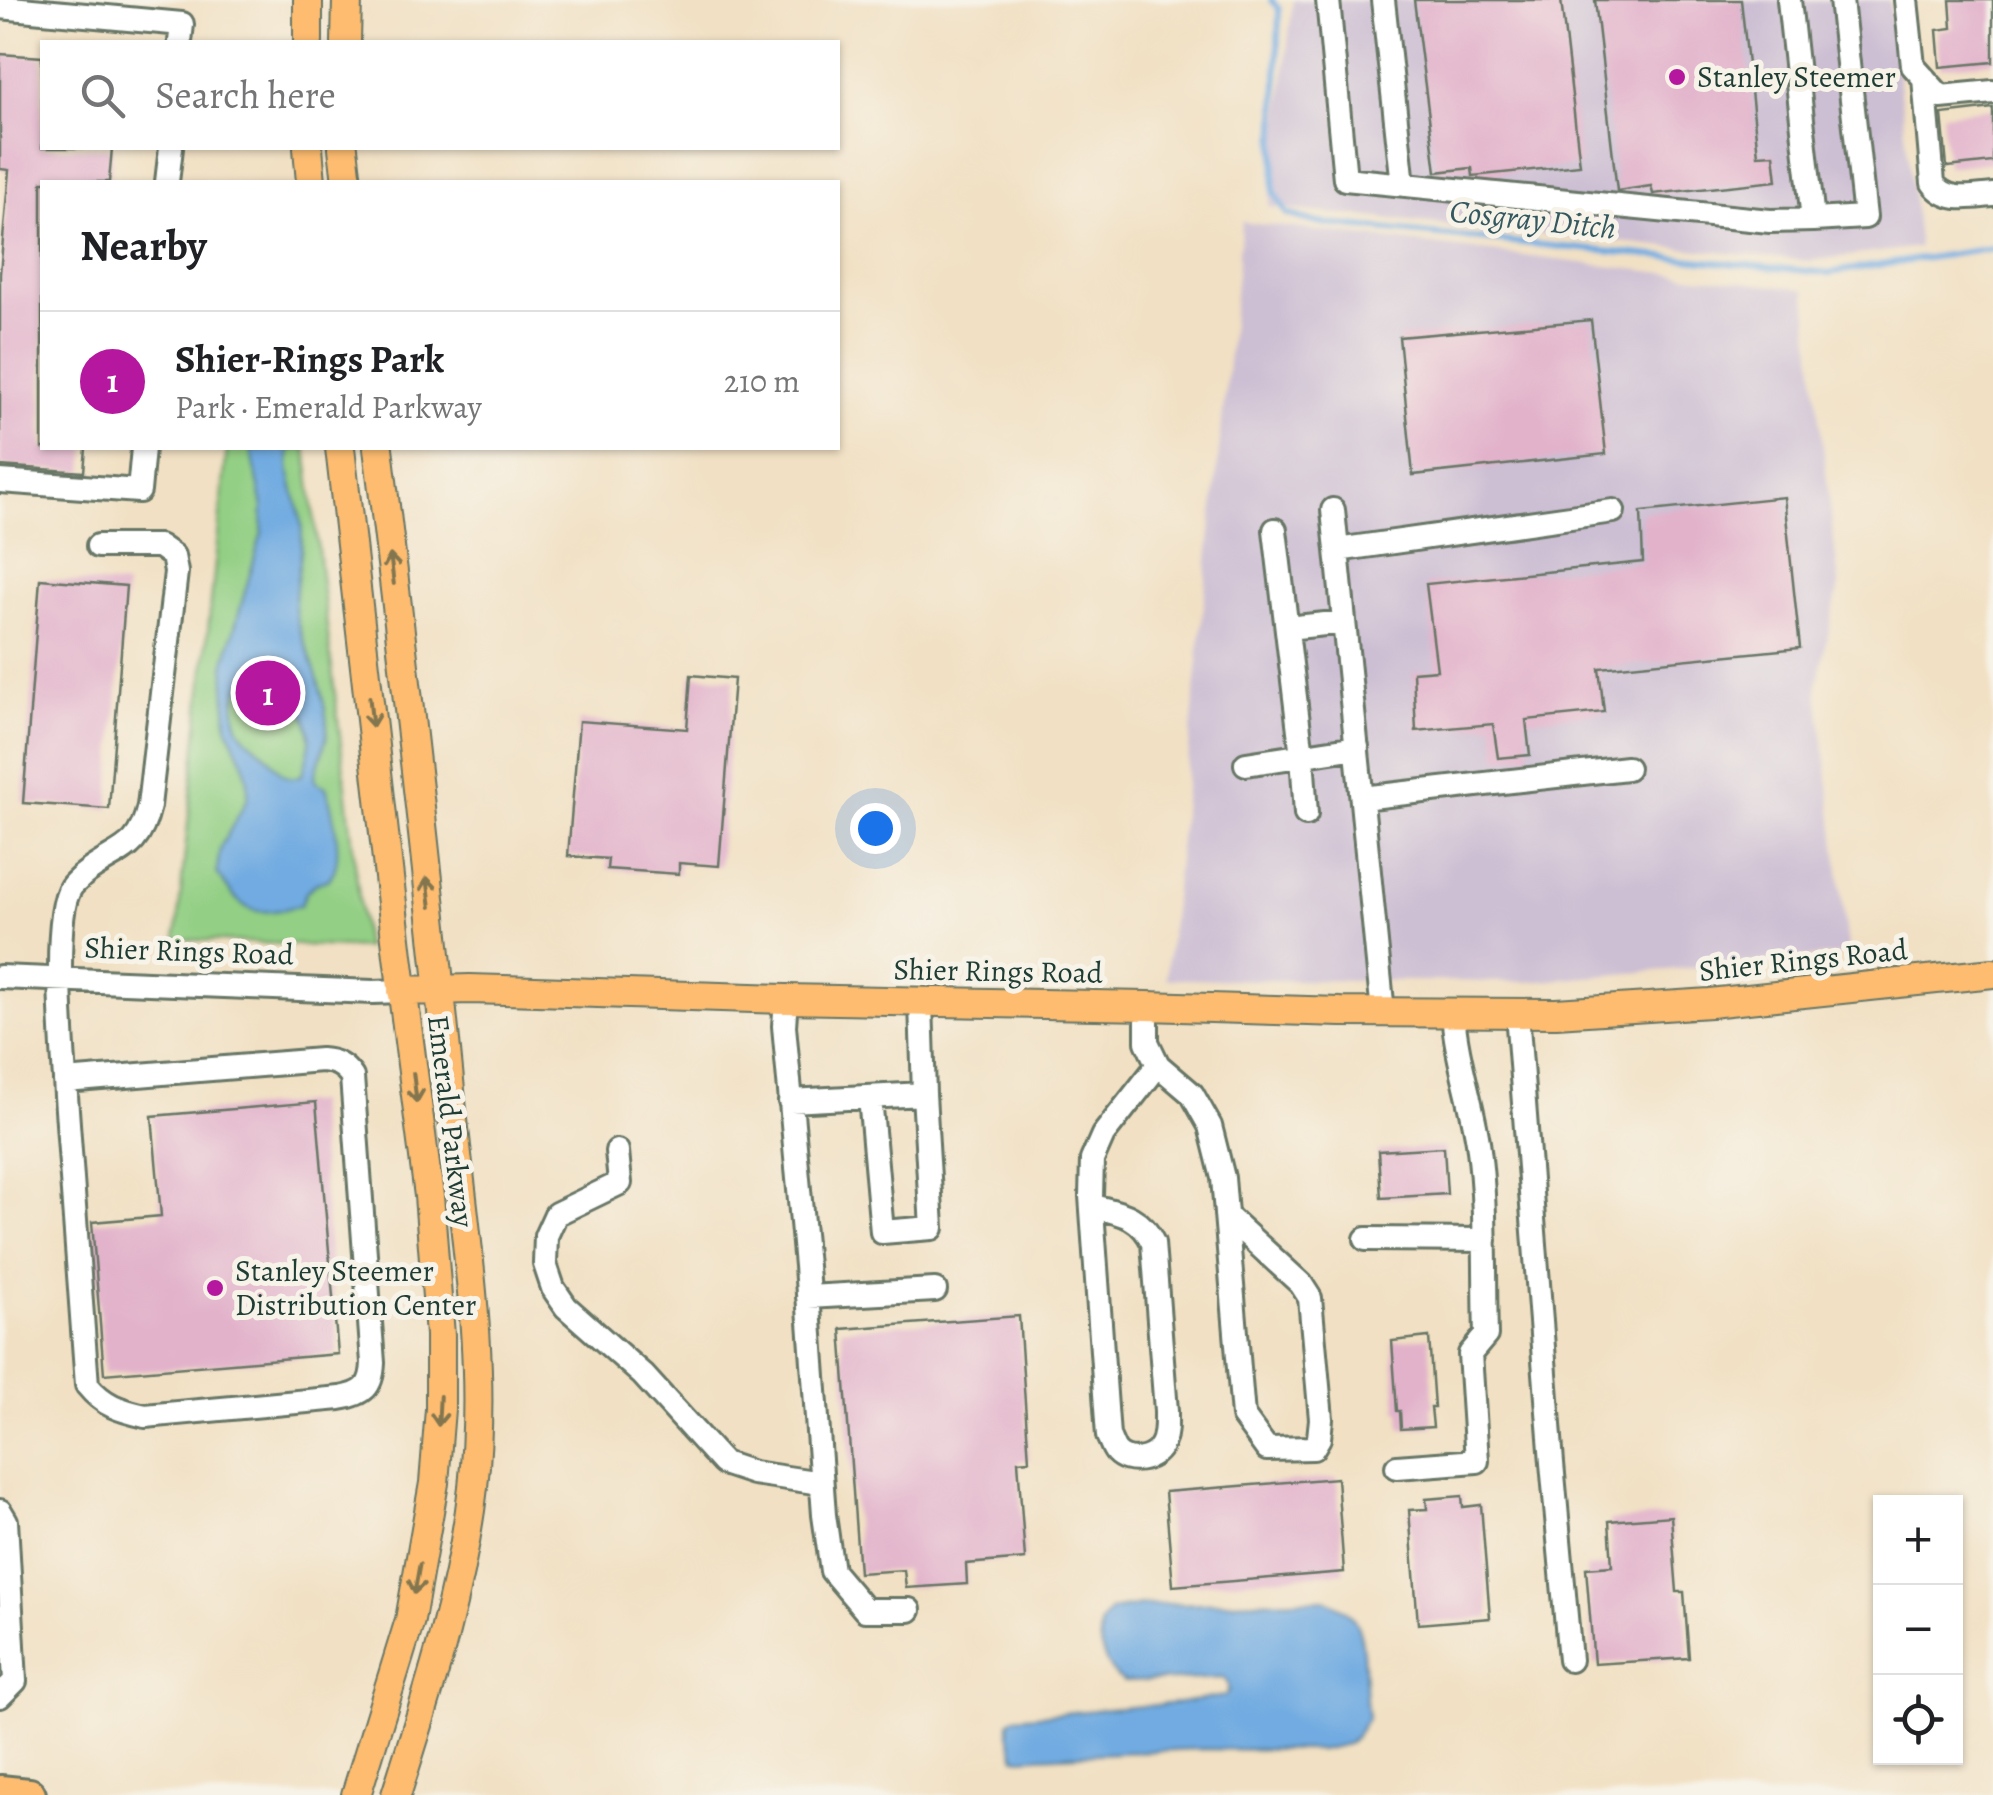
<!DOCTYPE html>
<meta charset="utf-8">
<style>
:root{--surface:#fff;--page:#f2f2f2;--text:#202124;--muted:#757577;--line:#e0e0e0;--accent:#b5179e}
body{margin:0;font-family:Alegreya,serif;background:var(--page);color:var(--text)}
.controls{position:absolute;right:30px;bottom:30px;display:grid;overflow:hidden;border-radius:0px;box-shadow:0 2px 8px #0004}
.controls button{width:90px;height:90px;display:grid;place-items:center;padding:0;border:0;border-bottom:2px solid var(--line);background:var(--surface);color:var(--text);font:50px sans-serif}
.you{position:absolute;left:875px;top:828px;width:35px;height:35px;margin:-25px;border:8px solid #fff;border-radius:50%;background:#1a73e8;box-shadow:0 0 0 15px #1a73e833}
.badge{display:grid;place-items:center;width:65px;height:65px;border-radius:50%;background:var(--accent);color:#fff;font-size:32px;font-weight:700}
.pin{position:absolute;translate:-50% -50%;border:5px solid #fff;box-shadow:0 2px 10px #0006}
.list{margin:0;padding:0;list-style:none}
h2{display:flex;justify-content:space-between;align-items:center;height:130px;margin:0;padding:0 40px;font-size:42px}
h2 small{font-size:32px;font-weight:400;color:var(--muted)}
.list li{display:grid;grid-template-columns:65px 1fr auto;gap:30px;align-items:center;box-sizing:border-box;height:140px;padding:0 40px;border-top:2px solid var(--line)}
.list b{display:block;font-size:38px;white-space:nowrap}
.list p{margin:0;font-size:32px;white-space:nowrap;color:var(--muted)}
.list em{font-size:32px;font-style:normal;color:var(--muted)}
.icon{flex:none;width:55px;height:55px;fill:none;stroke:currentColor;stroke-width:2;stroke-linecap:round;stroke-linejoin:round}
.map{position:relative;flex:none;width:1993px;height:1795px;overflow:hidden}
.search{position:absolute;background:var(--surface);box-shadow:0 2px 8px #0004;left:40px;top:40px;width:800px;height:110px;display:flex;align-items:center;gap:25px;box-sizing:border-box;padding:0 35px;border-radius:0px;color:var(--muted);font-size:38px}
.panel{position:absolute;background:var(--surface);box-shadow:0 2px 8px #0004;left:40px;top:180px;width:800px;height:270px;border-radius:0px}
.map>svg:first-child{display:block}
.industrial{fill:#ccbed3}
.green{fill:#93cf84;stroke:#59865c;stroke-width:2.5}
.water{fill:#71abe1;stroke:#48748a;stroke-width:2.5;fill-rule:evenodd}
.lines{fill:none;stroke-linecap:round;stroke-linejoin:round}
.stream{stroke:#71abe1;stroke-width:6}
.building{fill:#e2b2cb}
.minor-casing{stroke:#687666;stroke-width:28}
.major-casing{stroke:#687666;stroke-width:32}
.highway-casing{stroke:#687666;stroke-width:38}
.minor{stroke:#fff;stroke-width:22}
.major{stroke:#fdbc6f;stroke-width:28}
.highway{stroke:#fdbc6f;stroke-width:32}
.oneway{stroke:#83764f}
.poi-dot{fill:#b5179e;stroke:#f7f3e8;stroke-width:4}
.labels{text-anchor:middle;stroke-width:10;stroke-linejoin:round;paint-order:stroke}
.poi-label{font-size:30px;fill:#1f3d34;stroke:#f7f3e8;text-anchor:start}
.street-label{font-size:30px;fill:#1f3d34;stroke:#f7f3e8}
.water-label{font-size:32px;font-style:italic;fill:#34585f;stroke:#f7f3e8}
</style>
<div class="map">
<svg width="1993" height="1795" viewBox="0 0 1993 1795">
<rect width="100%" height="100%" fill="#f7f3e8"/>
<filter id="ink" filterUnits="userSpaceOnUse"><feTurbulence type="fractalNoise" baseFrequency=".01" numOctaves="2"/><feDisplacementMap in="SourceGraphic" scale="20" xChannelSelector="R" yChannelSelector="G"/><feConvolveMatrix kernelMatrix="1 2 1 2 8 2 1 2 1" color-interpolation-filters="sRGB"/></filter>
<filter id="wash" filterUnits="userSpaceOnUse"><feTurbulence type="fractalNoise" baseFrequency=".0048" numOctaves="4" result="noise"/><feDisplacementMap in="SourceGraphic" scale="40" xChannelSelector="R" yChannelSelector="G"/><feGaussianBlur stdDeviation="2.25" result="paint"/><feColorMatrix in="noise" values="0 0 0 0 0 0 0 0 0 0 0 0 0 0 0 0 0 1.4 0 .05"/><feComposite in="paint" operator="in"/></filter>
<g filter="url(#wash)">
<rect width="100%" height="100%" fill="#f1e0c3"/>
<path class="industrial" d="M 1293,0 L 1889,0 L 1919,247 L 1808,261 L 1269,207 Z
M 1242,222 L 1805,290 L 1839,585 L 1817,685 L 1849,954 L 1530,982 L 1166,979 Z"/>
<path class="green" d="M 227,448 L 306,448 L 365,948 L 176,939 Z"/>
<path class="water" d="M 251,448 L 290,448 C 285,474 298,497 301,523 C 305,555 294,578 295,607 C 296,628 307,646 313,665 C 320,686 328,712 327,733 C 325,748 318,764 314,778 L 316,782 L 326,787 C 332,808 347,863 328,879 C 326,881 323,881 320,882 C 308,887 305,893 301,905 C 253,918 244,914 217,873 L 220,848 L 248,798 L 248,782 L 244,764 L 227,726 L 224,665 L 262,532 L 263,507 ZM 267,673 C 288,684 312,717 310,742 C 309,753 305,765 302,775 C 283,784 277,766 265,754 C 256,745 243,738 238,726 C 232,710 234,684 251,676 C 256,674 262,674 267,673 Z
M 1325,1599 C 1337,1605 1349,1610 1356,1623 C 1367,1643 1363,1692 1368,1717 L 1355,1737 L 1347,1744 L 1320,1750 L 1194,1749 L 1016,1758 L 1009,1735 L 1009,1722 L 1015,1717 L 1180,1703 L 1225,1696 C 1230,1689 1229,1684 1224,1678 L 1124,1682 C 1107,1673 1095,1643 1101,1623 C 1102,1621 1110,1612 1111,1610 L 1143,1605 Z"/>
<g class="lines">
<path class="stream" d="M 1271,0 L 1279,9 L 1274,191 L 1287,214 L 1318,223 L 1828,273 L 1993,248"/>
</g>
<g id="blocks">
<path class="building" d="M 1414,0 L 1561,0 L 1580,165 L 1473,176 L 1472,168 L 1436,172 Z
M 1595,0 L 1741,0 L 1758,155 L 1774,154 L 1777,181 L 1653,194 L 1651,186 L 1617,191 Z
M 1950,0 L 1993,0 L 1993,62 L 1940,67 L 1937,30 L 1952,28 Z
M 0,54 L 42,57 L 42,148 L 112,148 L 109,182 L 42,182 L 42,448 L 86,448 L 84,472 L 0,466 L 0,274 L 9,170 L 0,169 Z
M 1993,108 L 1993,162 L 1947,167 L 1942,114 Z
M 1591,320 L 1606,454 L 1413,475 L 1399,337 Z
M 1784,497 L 1800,648 L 1599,668 L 1604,712 L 1526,720 L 1530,755 L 1498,758 L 1493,724 L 1416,731 L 1413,672 L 1437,670 L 1426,584 L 1643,562 L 1641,512 Z
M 40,579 L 126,586 L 109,809 L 23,803 Z
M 691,675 L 734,679 L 719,866 L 679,863 L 679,874 L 607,869 L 608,859 L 568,856 L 579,721 L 687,729 Z
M 316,1102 L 338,1354 L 104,1374 L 92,1222 L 161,1216 L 152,1116 Z
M 1444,1147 L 1447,1194 L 1381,1198 L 1378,1151 Z
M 1019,1316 L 1029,1460 L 1018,1461 L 1025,1559 L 966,1564 L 967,1584 L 906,1588 L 904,1570 L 859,1573 L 841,1329 Z
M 1429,1337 L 1434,1407 L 1431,1407 L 1433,1427 L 1401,1429 L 1400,1411 L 1397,1411 L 1392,1341 Z
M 1337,1478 L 1344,1572 L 1173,1586 L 1165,1492 Z
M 1462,1496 L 1463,1507 L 1481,1505 L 1490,1618 L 1418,1624 L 1409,1510 L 1427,1509 L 1426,1499 Z
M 1671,1516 L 1677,1592 L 1684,1592 L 1689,1658 L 1594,1664 L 1586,1568 L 1612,1566 L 1609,1521 Z"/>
</g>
</g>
<g filter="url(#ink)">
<use href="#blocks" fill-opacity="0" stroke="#687666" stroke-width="2.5"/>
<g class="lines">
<defs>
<path id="minor" d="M 1328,0 L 1345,179 L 1770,221 L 1813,220
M 1383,0 L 1403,185
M 1789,0 L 1813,220 L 1865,217 L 1841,0
M 1906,0 L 1913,66 L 1941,97 L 1993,92
M 0,7 L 182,24 L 180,42
M 1924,78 L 1933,183 C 1947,203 1971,197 1993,195
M 167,182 L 171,148
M 0,481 L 139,491 L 143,448
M 1333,510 L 1383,1013
M 1275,530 L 1302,756 L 1306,814
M 1337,550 L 1613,511
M 1287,628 L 1344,622
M 1246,764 L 1357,747
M 1362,798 L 1627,768
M 0,977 L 373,992 L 402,991
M 786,999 L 784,1026 L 806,1266 L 824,1515 L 832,1571 L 865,1610 L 909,1610
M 1147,1006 L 1147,1042 L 1158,1065 L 1192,1094 L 1210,1126 L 1223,1178 L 1243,1416 L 1267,1449 L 1313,1448 L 1319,1438 L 1321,1419 L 1310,1298 L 1301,1284 L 1226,1215
M 1517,1013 L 1552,1463 L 1570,1660
M 65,1081 L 321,1060 C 335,1061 344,1065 352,1077 L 373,1363 C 372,1387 364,1394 340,1398 L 145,1416 C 120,1410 104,1406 87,1385 L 66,1096 C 64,1056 51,916 71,887 C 71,886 81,877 82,876 C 116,848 138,855 149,806 L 176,572 L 173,556 L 159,546 L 98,546
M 870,1097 L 882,1232 L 932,1228 L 924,1094
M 790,1101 L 924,1094 L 921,1003
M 617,1151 L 620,1183 L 556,1214 L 546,1236 L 545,1264 L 553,1288 L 566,1307 L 643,1375 L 723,1463 L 753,1473 L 821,1483
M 1092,1206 C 1120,1213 1140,1215 1153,1243 L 1166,1411 C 1166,1422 1167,1437 1161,1446 C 1153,1461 1128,1465 1116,1452 C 1112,1447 1111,1441 1108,1436 L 1091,1196 L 1092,1160 L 1103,1135 L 1158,1065
M 1366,1239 L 1485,1240
M 808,1297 L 935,1290
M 1397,1467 L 1477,1461 L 1470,1354 L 1486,1335 C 1484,1271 1487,1206 1478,1142 C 1471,1098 1456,1057 1453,1013
M 0,1511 L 6,1521 L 15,1681 L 0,1696"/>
<path id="major" d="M 308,0 L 308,42
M 346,42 L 347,0
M 308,148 L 311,182
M 343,148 L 347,182
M 340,448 L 398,956 L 429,1196 L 440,1335 L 440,1409 L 434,1483 L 410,1620 L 356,1795
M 378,448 C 405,668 430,889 452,1110 C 465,1235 487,1361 473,1487 C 461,1593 428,1694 396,1795
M 402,991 L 470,989 L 786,999 L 1147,1006 L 1341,1012 L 1556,1013 L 1710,1003 L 1993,973"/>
<path id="highway" d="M 0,1792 L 29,1795"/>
</defs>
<use href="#minor" class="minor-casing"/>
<use href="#major" class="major-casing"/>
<use href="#highway" class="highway-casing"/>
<use href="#minor" class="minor"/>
<use href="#major" class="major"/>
<use href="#highway" class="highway"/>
</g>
<defs><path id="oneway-shaft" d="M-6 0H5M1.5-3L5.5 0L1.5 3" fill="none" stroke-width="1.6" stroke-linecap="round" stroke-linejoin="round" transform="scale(2.5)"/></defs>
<g class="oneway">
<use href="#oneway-shaft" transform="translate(392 569) rotate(-97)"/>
<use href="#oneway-shaft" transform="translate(371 712) rotate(84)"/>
<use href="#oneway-shaft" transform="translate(429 892) rotate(-97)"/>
<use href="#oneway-shaft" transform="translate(415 1088) rotate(83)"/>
<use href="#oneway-shaft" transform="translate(439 1411) rotate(93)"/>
<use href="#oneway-shaft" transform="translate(417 1579) rotate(100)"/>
</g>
</g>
<g class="poi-dot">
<circle cx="1677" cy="77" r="10"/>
<circle cx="215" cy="1288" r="10"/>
</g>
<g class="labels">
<g class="poi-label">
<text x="1697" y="87">Stanley Steemer</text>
<text x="235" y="1281">Stanley Steemer<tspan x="235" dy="34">Distribution Center</tspan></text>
</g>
<g class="street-label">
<text transform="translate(189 951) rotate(2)" y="10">Shier Rings Road</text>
<text transform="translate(1803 960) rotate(-6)" y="10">Shier Rings Road</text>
<text transform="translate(998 971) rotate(1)" y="10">Shier Rings Road</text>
<text transform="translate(451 1121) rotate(83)" y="10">Emerald Parkway</text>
</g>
<g class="water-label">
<text transform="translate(1533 219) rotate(6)" y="11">Cosgray Ditch</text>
</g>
</g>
</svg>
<div class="controls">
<button>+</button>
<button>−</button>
<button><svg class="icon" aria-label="locate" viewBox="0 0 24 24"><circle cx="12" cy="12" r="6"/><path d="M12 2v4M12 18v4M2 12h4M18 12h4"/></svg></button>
</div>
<div class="you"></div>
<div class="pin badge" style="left:268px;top:693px">1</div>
<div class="search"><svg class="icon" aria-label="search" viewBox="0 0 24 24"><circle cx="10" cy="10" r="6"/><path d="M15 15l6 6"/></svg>Search here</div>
<section class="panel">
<h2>Nearby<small></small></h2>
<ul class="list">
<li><span class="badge">1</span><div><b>Shier-Rings Park</b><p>Park · Emerald Parkway</p></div><em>210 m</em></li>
</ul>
</section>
</div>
